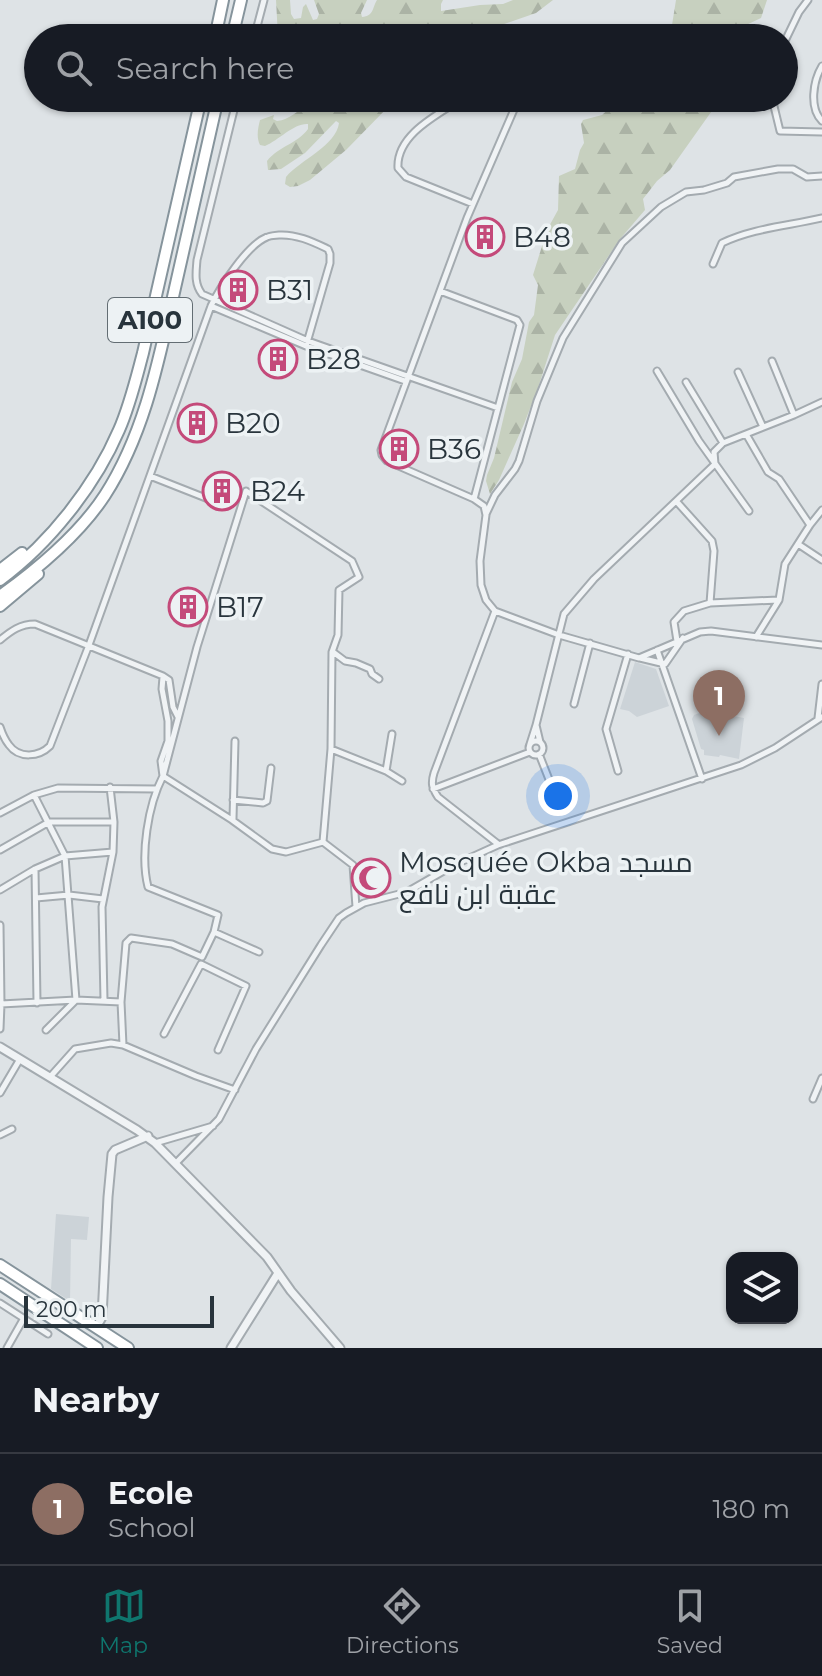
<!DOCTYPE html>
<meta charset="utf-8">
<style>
:root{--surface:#171b24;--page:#242831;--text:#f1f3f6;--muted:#9ea1a6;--line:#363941;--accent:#0f766e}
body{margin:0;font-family:Montserrat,Cairo,sans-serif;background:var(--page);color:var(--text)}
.controls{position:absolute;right:24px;bottom:24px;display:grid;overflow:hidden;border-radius:16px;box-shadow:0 2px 6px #0004}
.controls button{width:72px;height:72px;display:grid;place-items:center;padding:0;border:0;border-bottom:2px solid var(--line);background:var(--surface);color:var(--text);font:40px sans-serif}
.scale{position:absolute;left:24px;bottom:20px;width:190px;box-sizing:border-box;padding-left:8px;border:4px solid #28343c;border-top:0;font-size:22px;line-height:28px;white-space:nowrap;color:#28343c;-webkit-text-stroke:6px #edf2f4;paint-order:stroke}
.you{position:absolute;left:558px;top:796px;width:28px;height:28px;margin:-20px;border:6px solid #fff;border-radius:50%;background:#1a73e8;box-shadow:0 0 0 12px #1a73e833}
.badge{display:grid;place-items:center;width:52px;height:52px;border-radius:50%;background:var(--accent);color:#fff;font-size:26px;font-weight:700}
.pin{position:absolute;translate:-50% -66px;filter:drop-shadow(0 2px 4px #0008)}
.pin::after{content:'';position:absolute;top:42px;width:28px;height:24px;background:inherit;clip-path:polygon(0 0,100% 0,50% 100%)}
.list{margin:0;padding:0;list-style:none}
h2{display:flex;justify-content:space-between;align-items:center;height:104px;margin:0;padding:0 32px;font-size:34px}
h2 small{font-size:26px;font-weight:400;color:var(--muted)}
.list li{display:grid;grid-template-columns:52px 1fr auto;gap:24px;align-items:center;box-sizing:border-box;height:112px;padding:0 32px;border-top:2px solid var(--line)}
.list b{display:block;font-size:30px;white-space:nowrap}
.list p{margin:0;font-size:26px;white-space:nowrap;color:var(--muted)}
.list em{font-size:26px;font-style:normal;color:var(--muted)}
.icon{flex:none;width:44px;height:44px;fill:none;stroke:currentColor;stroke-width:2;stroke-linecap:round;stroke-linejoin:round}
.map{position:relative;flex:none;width:822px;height:1348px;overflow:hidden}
.search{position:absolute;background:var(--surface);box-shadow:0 2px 6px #0004;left:24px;right:24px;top:24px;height:88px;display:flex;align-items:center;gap:20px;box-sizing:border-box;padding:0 28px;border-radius:44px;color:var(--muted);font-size:30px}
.sheet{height:216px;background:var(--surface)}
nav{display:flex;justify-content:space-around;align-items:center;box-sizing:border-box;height:112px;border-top:2px solid var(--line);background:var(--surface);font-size:22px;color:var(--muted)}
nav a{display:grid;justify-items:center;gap:4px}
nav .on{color:var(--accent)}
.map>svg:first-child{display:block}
.built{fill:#ccd3d8}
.forest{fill:url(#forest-firs)}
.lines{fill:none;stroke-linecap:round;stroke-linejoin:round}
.minor-casing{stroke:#a4abb0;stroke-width:9}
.tertiary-casing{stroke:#a4abb0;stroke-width:11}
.motorway-casing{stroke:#86949c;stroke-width:14}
.minor{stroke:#f0f3f5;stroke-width:5}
.tertiary{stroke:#f0f3f5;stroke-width:7}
.motorway{stroke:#fff;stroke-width:10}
.labels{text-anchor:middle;stroke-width:7;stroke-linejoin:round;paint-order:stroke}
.shield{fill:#edf2f4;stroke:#636d73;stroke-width:2}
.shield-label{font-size:26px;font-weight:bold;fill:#28343c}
.poi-label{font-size:28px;fill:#28343c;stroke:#edf2f4;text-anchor:start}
</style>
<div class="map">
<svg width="822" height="1348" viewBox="0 0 822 1348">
<defs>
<pattern id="forest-firs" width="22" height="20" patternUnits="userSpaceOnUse" patternTransform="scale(2)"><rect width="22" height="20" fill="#c7d0bf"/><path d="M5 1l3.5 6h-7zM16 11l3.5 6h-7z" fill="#abb3a5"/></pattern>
</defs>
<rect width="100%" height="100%" fill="#dee3e6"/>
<path class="built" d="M 635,662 L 656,669 L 669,706 L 637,717 L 629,711 L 620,709 Z
M 705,711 L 744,718 L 739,759 L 720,755 L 719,757 L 704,755 L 704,750 L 701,749 L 692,719 L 694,715 Z
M 56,1214 L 89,1217 L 87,1240 L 71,1239 L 70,1301 L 51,1289 Z"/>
<path class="forest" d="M 276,0 L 290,0 L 291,14 L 294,19 L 301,18 L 303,7 L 306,4 L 313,20 L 317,19 L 319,14 L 314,0 L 367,0 L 361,13 L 362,17 C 374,16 372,8 377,0 L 443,0 L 441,4 L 441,11 L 480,5 L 503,4 L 513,0 L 553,0 L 536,13 L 464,38 L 301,38 L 299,35 L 292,34 L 288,37 L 278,37 Z
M 676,0 L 767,0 L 761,18 L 744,26 L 735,38 L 668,38 L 672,25 Z
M 310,98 L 400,98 L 391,104 L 346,150 L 310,180 L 298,186 L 290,187 L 285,184 L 286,177 C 300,160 336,146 339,123 L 336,121 L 305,153 L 281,169 L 268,170 L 267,161 C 279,146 297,144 308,129 L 308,124 C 294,123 279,140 265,146 L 260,145 C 256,137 258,128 260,120 L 274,115 L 273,119 L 277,121 C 290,120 297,110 309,105 Z
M 624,98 L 721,98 L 670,170 L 657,181 L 643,199 L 645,210 L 620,239 L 555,335 L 538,388 L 524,424 L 499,480 L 490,494 L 486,481 L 487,475 L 494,458 L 512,382 L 522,359 L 529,322 L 534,315 L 538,285 L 533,275 L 547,230 L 558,210 L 559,176 L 575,169 L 580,150 L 584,143 L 581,124 L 583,120 L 602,115 L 615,103 Z"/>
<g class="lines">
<defs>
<path id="minor" d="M 254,38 L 264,0
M 784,43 L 799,12 L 808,0
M 822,66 C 813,81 809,108 822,121
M 237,98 L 197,260 C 196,272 194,284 202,294 L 308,341 L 498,408
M 463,98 C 439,114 396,134 398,168 L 406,177 L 473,204
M 519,98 L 467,218 L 381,450 L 382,455 L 387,461 L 474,499 L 484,506 L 486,515 L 480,561 L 481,585 L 486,600 L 495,611 L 559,635 L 639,658 L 700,632 L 711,631 L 822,645
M 772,98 L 780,131 L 822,132
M 713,264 L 722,243 C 753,228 788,226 822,218
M 440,291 L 517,320 L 520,325 L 474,499
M 211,306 L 306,346 L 405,381
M 772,361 L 794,415
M 657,371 L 699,441 L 749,511
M 738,372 L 763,427
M 686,382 L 723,443
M 746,434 L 768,472 L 779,479 L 810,525
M 150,476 L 221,504
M 677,502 L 712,541 L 714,551 L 710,603
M 486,514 L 495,495 L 515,469 L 519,461 L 537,401 L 563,338 L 622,243 L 661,207 L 686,192 L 704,190 L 727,183 L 734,177 L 778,169 L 793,169 L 807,177 L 822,176
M 798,544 L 822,560
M 495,611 L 434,773 C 431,783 432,788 438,797 L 498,844
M 756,637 L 779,600 L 785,564 L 810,525 L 822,510
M 0,640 C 11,631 20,624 35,624 L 163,676 L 169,680 L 173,707 L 178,717
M 677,641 L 674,622 L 684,611 L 710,603 L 778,600
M 657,650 L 702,779
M 333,652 L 345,661 L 356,663 L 370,669 L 372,674 L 379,679
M 640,658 L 665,664 L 683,638
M 163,677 L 162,689 L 168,721 L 168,742
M 574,704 L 590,643
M 818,718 L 822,684
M 536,725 L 564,614 L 594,579 L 715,464 L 714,452 L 723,443 L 794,415 L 822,402
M 0,727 C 2,733 5,740 9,745 C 19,759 39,757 50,746 L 89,645 L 211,306 C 220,287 247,245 267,237 C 267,236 279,235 279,235 C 297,234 313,242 328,249 L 330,254 L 330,263 L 306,346
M 168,741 L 161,761 L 163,776 L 232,820 L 272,849 L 286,852 L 323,842
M529 748a7 7 0 1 1 14 0a7 7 0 1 1-14 0Z
M 530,744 L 536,725 L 540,742
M 331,749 L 386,771 L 402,781
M 539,754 L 552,787
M 386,771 L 392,734
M 618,771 L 606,729 L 628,654
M 433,789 L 530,752
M 34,795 L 65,856 L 76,1000 L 46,1030
M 233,800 L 263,803 L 267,801 L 271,768
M 0,813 L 34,795 L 58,788 L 156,789
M 233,819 L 235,741
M 323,842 L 353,865 L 356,907
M 0,850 L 49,822 L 114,822
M 35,869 L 37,1003
M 0,890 L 35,869 L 65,856 L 113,852
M 36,898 L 69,895 L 103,899
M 0,925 L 1,1004 L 76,1000 L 121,1002 L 126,943 L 131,938 L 172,944 L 202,957 L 214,932 L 218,915 L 148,887 C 140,855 148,805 163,776 L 197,647 L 246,491 L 352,561 L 359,577 L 339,590 L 338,635 L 332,652 L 331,749 L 323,842
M 214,932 L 259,952
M 104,1000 L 102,907 L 113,852 L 114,822 L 110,787
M 121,1002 L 123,1045
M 0,1029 L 1,1004
M 164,1034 L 201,964 L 246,986 L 218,1050
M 50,1077 L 75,1049 L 111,1043 L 123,1045 L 196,1076 L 235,1090
M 0,1093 L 20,1059
M 813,1099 L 822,1078
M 0,1135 L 12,1129
M 155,1143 L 213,1126
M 176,1163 L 219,1119 L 256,1049 L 321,945 L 339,918 L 346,913 L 364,903 L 407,892 L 454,865 L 498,845 L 741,765 L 775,748 L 822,717
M 0,1303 L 48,1334
M 7,1348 L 24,1318"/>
<path id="tertiary" d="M 0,1047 L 137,1130 L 155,1143 L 267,1257 L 291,1291 L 340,1348
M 96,1328 L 102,1317 L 108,1197 L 112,1154 L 115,1150 L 148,1136
M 231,1348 L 278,1273"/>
<path id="motorway" d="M 215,38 L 223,0
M 232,38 L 241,0
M 0,570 L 22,553
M 0,580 C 49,544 95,486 119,430 C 130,405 136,379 143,353 L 201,98
M 0,596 C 39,568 79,535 105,495 C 145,433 159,359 175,288 C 189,225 204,161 218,98
M 0,606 L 38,574
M 0,1265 L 128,1348
M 0,1284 L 97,1348"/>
</defs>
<use href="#minor" class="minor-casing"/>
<use href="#tertiary" class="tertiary-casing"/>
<use href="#motorway" class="motorway-casing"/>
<use href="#minor" class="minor"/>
<use href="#tertiary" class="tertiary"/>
<use href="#motorway" class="motorway"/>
</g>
<defs>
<symbol id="building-ring" viewBox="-11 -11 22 22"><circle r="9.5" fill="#edf2f4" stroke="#c44a7a" stroke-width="1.5"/><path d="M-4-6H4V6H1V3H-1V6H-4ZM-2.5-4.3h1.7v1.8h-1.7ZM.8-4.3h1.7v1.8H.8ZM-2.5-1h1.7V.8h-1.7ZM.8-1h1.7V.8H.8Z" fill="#c44a7a"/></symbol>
<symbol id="mosque-ring" viewBox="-11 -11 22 22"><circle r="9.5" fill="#edf2f4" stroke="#c44a7a" stroke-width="1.5"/><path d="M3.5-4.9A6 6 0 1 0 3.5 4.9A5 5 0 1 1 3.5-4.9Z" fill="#c44a7a"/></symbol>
</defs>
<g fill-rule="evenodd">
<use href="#building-ring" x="463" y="215" width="44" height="44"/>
<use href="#building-ring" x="216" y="268" width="44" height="44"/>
<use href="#building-ring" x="256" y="337" width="44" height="44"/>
<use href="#building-ring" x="175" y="401" width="44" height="44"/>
<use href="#building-ring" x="377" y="427" width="44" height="44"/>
<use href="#building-ring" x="200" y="469" width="44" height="44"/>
<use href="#building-ring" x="166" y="585" width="44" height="44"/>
<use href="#mosque-ring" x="349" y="856" width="44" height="44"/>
</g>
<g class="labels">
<rect class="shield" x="108" y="298" width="84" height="44" rx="6"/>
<g class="shield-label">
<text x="150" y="329">A100</text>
</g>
<g class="poi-label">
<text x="513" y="247">B48</text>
<text x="266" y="300">B31</text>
<text x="306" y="369">B28</text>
<text x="225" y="433">B20</text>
<text x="427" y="459">B36</text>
<text x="250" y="501">B24</text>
<text x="216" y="617">B17</text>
<text x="399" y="872">Mosquée Okba مسجد<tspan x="399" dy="32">عقبة ابن نافع</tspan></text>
</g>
</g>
</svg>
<div class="controls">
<button><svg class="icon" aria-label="layers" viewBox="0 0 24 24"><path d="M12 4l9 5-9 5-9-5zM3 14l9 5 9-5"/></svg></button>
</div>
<div class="scale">200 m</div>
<div class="you"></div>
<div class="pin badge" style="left:719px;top:736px;background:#8d6e63">1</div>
<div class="search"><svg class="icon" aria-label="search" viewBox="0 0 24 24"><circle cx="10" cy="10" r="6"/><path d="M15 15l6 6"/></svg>Search here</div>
</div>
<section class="sheet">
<h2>Nearby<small></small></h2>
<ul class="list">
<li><span class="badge" style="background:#8d6e63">1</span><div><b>Ecole</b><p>School</p></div><em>180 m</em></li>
</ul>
</section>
<nav>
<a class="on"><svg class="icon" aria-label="map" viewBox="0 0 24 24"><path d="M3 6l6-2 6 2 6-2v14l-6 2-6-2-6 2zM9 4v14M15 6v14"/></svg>Map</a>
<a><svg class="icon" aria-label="directions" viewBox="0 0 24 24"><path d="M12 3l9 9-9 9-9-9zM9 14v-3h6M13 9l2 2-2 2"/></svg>Directions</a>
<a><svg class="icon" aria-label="saved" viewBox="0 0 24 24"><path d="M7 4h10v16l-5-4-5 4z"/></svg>Saved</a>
</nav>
